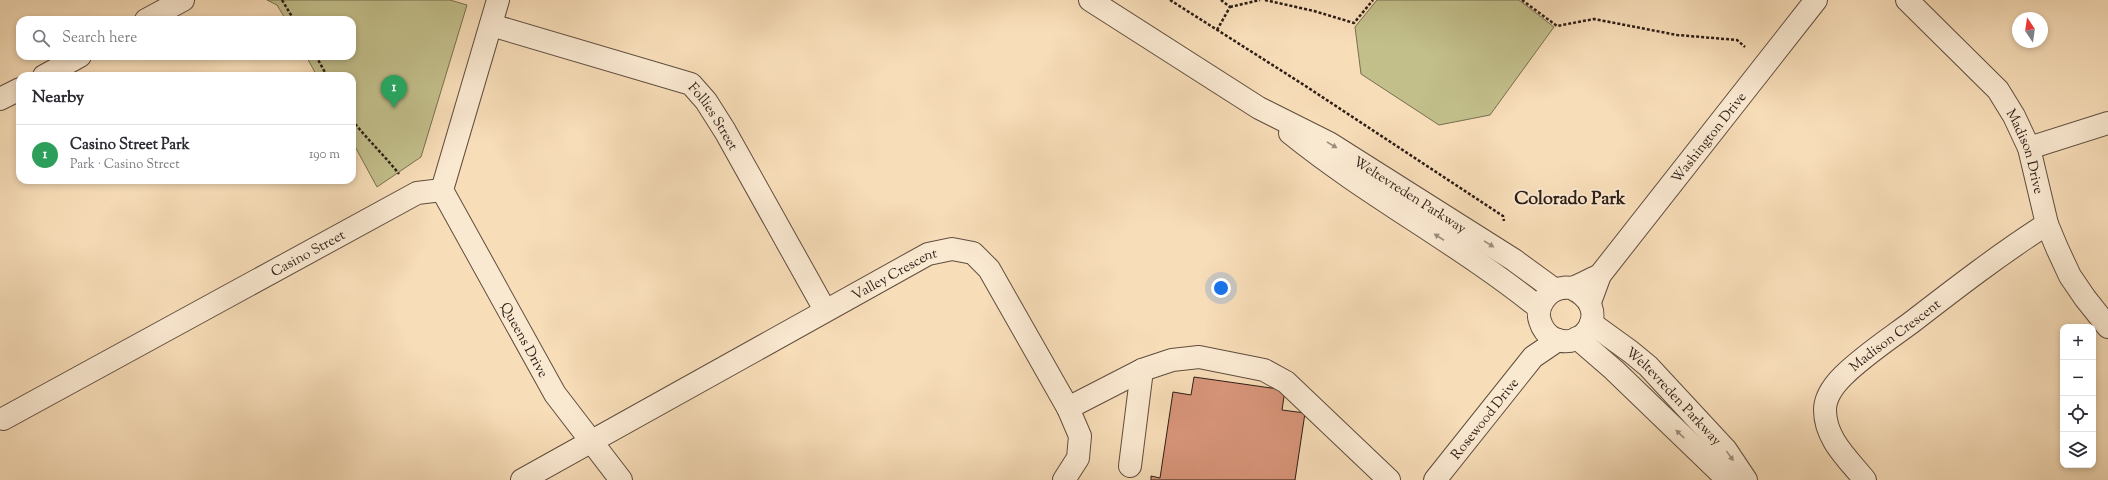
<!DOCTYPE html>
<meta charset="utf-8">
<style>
:root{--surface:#fff;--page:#f7f7f7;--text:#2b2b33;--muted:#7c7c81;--line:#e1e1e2;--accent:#b45309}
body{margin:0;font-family:"Sorts Mill Goudy",serif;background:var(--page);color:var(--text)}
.controls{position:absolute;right:12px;bottom:12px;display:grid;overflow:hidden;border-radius:8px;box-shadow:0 2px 6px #0003}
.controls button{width:36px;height:36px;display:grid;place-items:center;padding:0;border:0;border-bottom:1px solid var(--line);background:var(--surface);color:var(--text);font:20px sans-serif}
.compass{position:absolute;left:2012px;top:12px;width:36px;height:36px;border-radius:50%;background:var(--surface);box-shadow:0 2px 6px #0003;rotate:347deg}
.you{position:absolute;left:1221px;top:288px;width:14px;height:14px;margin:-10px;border:3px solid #fff;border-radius:50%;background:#1a73e8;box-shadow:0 0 0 6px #1a73e833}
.badge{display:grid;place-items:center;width:26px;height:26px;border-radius:50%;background:var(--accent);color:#fff;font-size:13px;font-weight:700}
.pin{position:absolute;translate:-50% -33px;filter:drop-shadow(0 1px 2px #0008)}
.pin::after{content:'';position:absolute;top:21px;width:14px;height:12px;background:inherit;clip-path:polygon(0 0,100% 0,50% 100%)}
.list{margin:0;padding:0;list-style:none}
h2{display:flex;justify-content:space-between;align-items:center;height:52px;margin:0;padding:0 16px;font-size:17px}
h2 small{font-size:13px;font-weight:400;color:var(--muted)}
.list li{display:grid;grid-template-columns:26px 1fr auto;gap:12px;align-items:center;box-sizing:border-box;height:60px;padding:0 16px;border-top:1px solid var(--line)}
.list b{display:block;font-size:15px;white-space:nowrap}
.list p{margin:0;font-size:13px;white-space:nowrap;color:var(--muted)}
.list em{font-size:13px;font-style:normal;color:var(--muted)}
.icon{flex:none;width:22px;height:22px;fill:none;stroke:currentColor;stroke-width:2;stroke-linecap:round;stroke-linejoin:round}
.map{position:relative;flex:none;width:2108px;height:480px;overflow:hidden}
.search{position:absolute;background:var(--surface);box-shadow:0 2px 6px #0003;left:16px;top:16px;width:340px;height:44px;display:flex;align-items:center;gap:10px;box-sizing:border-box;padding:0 14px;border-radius:12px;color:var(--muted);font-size:15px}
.panel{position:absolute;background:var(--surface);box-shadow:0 2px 6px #0003;left:16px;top:72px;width:340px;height:112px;border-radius:12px}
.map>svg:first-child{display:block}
.green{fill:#c2bf8b;stroke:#786e50}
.building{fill:#d8957a;stroke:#2d1d16}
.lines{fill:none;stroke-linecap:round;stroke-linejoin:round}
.minor-casing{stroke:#604d3e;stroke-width:24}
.path{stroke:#2d1d16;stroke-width:2.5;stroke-dasharray:3 2;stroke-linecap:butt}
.minor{stroke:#fae9d1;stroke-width:22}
.oneway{fill:#9e8d7d}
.labels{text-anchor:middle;stroke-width:3.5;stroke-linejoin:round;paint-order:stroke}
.street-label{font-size:14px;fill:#2d1d16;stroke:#fae9d1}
.district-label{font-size:18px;font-weight:bold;fill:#2d1d16;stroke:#fae9d1}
</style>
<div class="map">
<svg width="2108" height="480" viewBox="0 0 2108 480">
<rect width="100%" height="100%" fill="#f7ddb8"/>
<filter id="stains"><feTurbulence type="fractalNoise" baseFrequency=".005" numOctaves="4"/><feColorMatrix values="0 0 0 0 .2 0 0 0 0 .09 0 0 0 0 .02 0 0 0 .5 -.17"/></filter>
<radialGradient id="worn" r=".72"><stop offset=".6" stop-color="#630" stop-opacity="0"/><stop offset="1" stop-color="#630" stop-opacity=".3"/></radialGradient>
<path class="green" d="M 267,0 L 450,0 L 467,5 L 421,157 L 377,187 L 352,141 L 352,76 L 317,76 L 306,56 L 352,56 L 352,20 L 286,20 L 277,5 Z
M 1377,0 L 1519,0 L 1554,27 L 1490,115 L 1439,125 L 1361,74 L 1355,27 Z"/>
<path class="building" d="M 1194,377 L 1285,390 L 1282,410 L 1305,413 L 1295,480 L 1151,480 L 1151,476 L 1160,478 L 1173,392 L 1191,395 Z"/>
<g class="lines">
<defs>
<g id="minor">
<path id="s1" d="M 1090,0 L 1259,108 L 1329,143 L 1514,260 L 1555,290"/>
<path id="s2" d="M 1907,0 L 1998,90 L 2014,116 L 2029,148 L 2047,224 L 2057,248 L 2070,276 L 2085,298 L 2108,327"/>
<path d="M 146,20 L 183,0"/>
<path id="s3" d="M 491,25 L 691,84 L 706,101 L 725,131 L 825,310"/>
<path d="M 44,76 L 80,56"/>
<path d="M 0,99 L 20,89"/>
<path d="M 1290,133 C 1369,197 1460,244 1539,308"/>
<path d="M 2029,148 L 2108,123"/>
<path id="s4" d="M 442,190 L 555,394 L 621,480"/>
<path d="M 442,190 L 498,0"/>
<path d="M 1571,288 C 1614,307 1584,354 1553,338 C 1546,334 1542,328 1540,321 C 1535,307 1548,289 1563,288 C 1566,287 1569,288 1572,288 C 1581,285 1591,279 1600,275"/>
<path id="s5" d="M 1590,302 L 1600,275 L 1816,0"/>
<path id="s6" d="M 1591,323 L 1631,352 L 1648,366 L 1726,450 L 1746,480"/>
<path d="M 1577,338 L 1614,370 L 1728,480"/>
<path d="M 1068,408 L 1142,370 L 1172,360 L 1199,357 L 1264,370 L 1286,382 L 1389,480"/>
<path id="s7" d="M 3,419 L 417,193 L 442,190"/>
<path d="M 1130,466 L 1142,370"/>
<path id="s8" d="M 522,480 L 928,254 L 952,249 L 973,253 L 989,269 L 1068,408 L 1080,436 L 1078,458 L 1064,480"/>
<path id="s9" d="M 1435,480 L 1533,357 L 1558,340"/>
<path id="s10" d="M 1865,480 C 1848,459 1825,439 1825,410 C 1825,397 1834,385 1843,376 C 1863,356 1889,339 1912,322 C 1956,288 2000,254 2047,224"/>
</g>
</defs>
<use href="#minor" class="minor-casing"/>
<path class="path" d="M 282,0 L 294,20
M 1170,0 L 1304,85 L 1503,216 L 1504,221
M 1265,0 L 1314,11 L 1354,23 L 1373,0
M 1522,0 L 1557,26 L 1594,19 L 1677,35 L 1737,40 L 1745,47
M 1230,7 L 1260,0
M 1217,30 L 1230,7 L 1221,0
M 316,56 L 327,76
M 352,120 C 367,139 384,155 399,174"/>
<use href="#minor" class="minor"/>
</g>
<defs><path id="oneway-solid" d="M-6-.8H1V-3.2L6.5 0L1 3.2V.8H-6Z"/></defs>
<g class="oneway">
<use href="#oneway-solid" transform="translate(1332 145) rotate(31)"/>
<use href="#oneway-solid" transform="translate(1439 237) rotate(-147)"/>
<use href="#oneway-solid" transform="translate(1489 244) rotate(32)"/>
<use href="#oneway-solid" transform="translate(1680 434) rotate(-136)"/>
<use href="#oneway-solid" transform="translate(1730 456) rotate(54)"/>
</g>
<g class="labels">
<g class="street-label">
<text dy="5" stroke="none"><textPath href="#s3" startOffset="248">Follies Street</textPath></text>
<text dy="5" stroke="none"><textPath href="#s5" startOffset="204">Washington Drive</textPath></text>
<text dy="5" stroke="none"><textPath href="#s2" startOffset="196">Madison Drive</textPath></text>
<text dy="5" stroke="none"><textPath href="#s1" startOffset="375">Weltevreden Parkway</textPath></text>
<text dy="5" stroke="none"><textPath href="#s7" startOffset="347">Casino Street</textPath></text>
<text dy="5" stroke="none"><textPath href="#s8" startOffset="426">Valley Crescent</textPath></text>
<text dy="5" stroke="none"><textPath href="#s10" startOffset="188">Madison Crescent</textPath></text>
<text dy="5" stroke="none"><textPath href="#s4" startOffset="171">Queens Drive</textPath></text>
<text dy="5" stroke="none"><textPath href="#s6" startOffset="111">Weltevreden Parkway</textPath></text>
<text dy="5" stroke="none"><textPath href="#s9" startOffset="79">Rosewood Drive</textPath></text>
</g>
<g class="district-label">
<text x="1570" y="204">Colorado Park</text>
</g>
</g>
<rect width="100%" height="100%" filter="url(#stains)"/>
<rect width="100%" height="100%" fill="url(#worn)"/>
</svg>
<div class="controls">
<button>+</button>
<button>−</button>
<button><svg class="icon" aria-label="locate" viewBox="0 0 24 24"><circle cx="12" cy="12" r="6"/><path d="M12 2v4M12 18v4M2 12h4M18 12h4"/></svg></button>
<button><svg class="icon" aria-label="layers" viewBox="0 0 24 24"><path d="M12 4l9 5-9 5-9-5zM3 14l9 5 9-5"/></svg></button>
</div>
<svg class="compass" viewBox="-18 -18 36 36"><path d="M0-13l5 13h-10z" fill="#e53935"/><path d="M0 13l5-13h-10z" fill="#7c7c81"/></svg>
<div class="you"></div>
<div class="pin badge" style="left:394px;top:108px;background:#2e9e5b">1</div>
<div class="search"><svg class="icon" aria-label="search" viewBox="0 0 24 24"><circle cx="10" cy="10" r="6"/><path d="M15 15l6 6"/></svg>Search here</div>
<section class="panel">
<h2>Nearby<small></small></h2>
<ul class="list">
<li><span class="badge" style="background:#2e9e5b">1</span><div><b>Casino Street Park</b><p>Park · Casino Street</p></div><em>190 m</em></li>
</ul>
</section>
</div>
